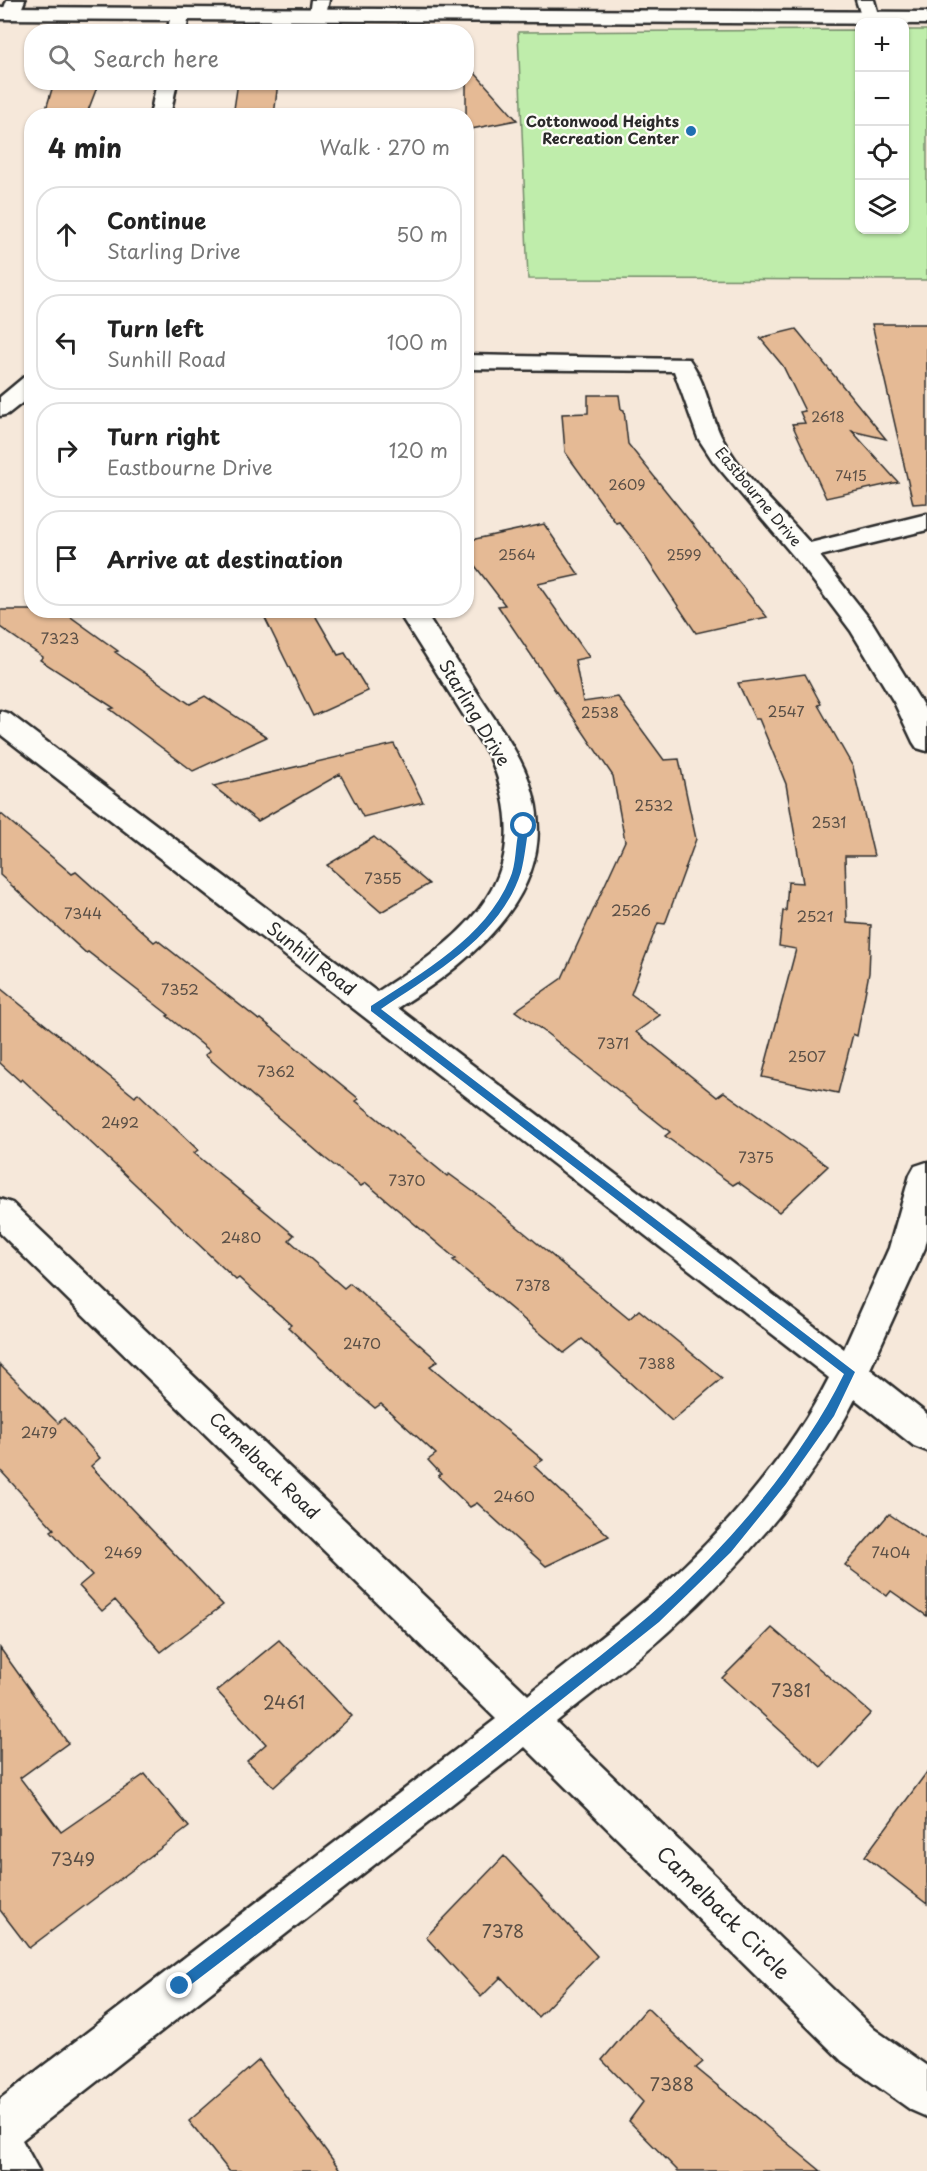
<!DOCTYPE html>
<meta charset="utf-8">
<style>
:root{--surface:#fff;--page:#f6f6f6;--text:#222;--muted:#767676;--line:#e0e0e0}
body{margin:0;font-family:"Playpen Sans",sans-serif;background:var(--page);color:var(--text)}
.controls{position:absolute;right:18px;top:18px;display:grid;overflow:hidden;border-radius:12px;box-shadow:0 2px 4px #0004}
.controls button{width:54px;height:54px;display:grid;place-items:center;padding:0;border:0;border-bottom:2px solid var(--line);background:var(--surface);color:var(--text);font:30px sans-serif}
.stop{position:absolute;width:18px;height:18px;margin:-14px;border:4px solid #1f6fb2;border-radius:50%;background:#fff}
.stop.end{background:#1f6fb2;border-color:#fff;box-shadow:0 2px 6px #0008}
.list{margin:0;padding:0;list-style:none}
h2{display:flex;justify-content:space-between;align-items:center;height:78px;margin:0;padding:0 24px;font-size:26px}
h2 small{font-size:20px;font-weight:400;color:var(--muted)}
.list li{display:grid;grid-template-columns:39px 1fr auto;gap:18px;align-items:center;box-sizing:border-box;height:96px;margin:0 12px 12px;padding:0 12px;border:2px solid var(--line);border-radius:24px}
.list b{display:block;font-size:22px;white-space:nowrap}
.list p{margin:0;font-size:20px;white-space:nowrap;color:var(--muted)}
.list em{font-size:20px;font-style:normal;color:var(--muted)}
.icon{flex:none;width:33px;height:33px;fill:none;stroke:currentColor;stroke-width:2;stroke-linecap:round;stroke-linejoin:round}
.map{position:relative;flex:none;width:927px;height:2171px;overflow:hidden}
.search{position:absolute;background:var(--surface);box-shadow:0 2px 4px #0004;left:24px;top:24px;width:450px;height:66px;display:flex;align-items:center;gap:15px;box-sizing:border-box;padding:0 21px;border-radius:24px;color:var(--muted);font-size:22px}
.panel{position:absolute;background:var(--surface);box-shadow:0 2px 4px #0004;left:24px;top:108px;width:450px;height:510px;border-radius:24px}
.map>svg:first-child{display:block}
.green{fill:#bfedab;stroke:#758c6b;stroke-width:1.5}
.building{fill:#e5ba95;stroke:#2b2b2b;stroke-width:1.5}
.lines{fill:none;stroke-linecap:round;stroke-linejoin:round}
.minor-casing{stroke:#2b2b2b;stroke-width:5}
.tertiary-casing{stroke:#2b2b2b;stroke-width:5}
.minor{fill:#fdfcf7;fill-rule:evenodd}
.tertiary{fill:#fdfcf7;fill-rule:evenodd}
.route{fill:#1f6fb2}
.poi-dot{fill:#1f6fb2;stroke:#fdfcf7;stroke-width:2}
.labels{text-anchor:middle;stroke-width:4.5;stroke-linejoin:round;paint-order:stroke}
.far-number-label{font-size:14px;fill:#5a4f46}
.far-poi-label{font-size:15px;font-weight:bold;fill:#2b2b2b;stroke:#fdfcf7;text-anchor:end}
.far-street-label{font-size:15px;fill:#2b2b2b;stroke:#fdfcf7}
.number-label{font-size:15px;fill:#5a4f46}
.street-label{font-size:18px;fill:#2b2b2b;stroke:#fdfcf7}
.near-number-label{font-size:18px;fill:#5a4f46}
.near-street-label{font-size:21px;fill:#2b2b2b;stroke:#fdfcf7}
</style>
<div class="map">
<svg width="927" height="2171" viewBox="0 0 927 2171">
<rect width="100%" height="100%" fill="#f6e8da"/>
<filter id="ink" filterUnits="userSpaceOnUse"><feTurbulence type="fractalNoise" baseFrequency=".0167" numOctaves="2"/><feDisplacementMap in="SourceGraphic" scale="12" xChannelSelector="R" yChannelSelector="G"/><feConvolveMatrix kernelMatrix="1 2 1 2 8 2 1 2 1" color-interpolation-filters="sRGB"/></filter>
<g filter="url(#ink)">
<path class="green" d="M 859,30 L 860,230 L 904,230 L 905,30 L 927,30 L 927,280 L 528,279 L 518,32 Z"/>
<path class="building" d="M 466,63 L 517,120 L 466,130 Z
M 54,82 L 99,82 L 86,116 L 44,116 Z
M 238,82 L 278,82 L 274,116 L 233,116 Z
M 872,324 L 927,324 L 927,503 L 913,504 Z
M 796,329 L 886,439 L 852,431 L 898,482 L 826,498 L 792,424 L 805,423 L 800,412 L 805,411 L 783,366 L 760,338 Z
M 588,395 L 619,395 L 621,409 L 624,410 L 628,444 L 767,617 L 696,633 L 636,543 L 619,522 L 616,523 L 565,452 L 562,414 L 588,413 Z
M 544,524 L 579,575 L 538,584 L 589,657 L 575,660 L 583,702 L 618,697 L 664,760 L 679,759 L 696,839 L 665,924 L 658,923 L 631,994 L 660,1015 L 636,1032 L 717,1097 L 724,1092 L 828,1166 L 779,1212 L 738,1182 L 733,1185 L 665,1136 L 670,1132 L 545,1032 L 515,1011 L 562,978 L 625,841 L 613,776 L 498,606 L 505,605 L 466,554 L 466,541 Z
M 0,610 L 61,610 L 118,651 L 115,652 L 190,704 L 205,696 L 267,737 L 193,771 L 110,709 L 114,708 L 40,660 L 43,657 L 0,627 Z
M 261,610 L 312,610 L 338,655 L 345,653 L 368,691 L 313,716 Z
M 805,674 L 821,704 L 818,705 L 853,767 L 874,856 L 845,856 L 847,923 L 871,925 L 869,973 L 857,1036 L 853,1034 L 838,1093 L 762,1077 L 796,949 L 779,946 L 783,911 L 786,911 L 788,882 L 803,883 L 786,784 L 759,719 L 755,719 L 738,683 Z
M 394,744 L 423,802 L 363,817 L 340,774 L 258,821 L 213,786 Z
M 0,813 L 72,874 L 76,872 L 154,942 L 157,940 L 259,1020 L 261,1019 L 359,1099 L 356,1101 L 447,1176 L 449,1174 L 486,1201 L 629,1319 L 639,1310 L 722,1378 L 672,1421 L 582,1339 L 564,1353 L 453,1260 L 456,1259 L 366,1183 L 361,1186 L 326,1159 L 205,1055 L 210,1051 L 167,1016 L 169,1015 L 88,952 L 86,953 L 0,875 Z
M 374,837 L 429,884 L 381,912 L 327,865 Z
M 0,988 L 135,1097 L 138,1093 L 198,1150 L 194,1153 L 294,1235 L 289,1240 L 344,1288 L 350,1283 L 438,1361 L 430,1366 L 543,1460 L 534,1466 L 609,1536 L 546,1566 L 477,1503 L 470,1507 L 438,1476 L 441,1474 L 428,1460 L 436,1454 L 381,1404 L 375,1408 L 362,1397 L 288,1327 L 291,1325 L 239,1278 L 236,1280 L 115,1165 L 22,1079 L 20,1081 L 0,1063 Z
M 0,1365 L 58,1423 L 64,1418 L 100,1458 L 91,1466 L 223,1605 L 161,1652 L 115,1600 L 102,1611 L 79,1586 L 92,1575 L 51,1531 L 54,1529 L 0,1470 Z
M 889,1514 L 927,1540 L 927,1616 L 891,1591 L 887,1596 L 845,1565 Z
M 772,1628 L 871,1713 L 821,1767 L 722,1678 Z
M 279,1640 L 352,1716 L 274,1787 L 247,1761 L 266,1744 L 217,1691 Z
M 0,1648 L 68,1743 L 20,1778 L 61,1832 L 145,1774 L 189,1827 L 29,1948 L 0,1910 Z
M 927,1772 L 927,1904 L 865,1856 Z
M 504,1856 L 597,1956 L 538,2017 L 501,1977 L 481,1997 L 426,1937 Z
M 647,2008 L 703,2062 L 696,2068 L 821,2171 L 678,2171 L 629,2121 L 643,2102 L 602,2060 Z
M 259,2060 L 341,2171 L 229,2171 L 189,2121 Z"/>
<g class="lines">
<defs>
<path id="minor" d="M 7,0 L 25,0 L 18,17 L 11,19 L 2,13 Z
M 311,0 L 329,0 L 325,19 L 311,19 L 309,15 Z
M 856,0 L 874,0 L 879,18 L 877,22 L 863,22 Z
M 180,9 L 189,15 L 186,32 L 167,32 L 171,15 Z
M 157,82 L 177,82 L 170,116 L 150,116 Z
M 466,355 L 689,359 C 708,386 709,413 723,440 C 743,476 782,511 810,543 L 927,514 L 927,530 L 820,556 L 872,622 L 921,702 L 927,713 L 927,751 L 917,748 L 913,742 L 894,702 L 851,631 L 802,566 L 713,461 L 698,438 L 674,371 L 466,369 Z
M 32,375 L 32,395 L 8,414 L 0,416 L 0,397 L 24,377 Z
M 397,610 L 424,610 C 444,642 465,674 486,706 C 502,730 519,753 529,781 C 567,886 476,958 398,1008 L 844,1349 L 889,1248 L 910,1175 L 915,1166 L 927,1162 L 927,1239 L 925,1248 L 870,1369 L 927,1414 L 927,1451 L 914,1446 L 855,1399 C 812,1487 741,1565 670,1630 C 634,1663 594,1691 556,1722 L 874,2029 L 927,2066 L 927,2117 L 911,2110 L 842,2061 L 525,1747 L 22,2140 L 39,2171 L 0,2171 L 0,2099 L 496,1719 L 0,1233 L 0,1199 L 12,1203 L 528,1695 C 565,1665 603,1637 639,1606 C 709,1549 788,1459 829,1378 L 0,734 L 0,711 L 10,714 L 377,992 C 470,933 540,877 490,757 Z"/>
<path id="tertiary" d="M 0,7 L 927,12 L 927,24 L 0,19 Z"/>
</defs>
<use href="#minor" class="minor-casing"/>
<use href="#tertiary" class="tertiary-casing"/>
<use href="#minor" class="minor"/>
<use href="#tertiary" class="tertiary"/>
</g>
</g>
<path class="route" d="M 521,824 L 529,826 C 526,841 525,857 521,872 C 501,936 433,974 381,1009 L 855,1372 L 834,1416 L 786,1484 L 731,1552 L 659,1622 L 482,1763 L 180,1993 L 173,1986 L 175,1982 C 288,1896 402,1811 514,1723 C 559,1687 606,1653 650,1615 C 724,1551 801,1462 844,1374 L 371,1011 L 371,1006 C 424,971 489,936 512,873 C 517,857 515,839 521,824 Z"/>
<circle class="poi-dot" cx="691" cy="131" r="6"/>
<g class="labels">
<g class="far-number-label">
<text x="828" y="422">2618</text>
<text x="851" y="481">7415</text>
<text x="627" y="490">2609</text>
<text x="517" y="560">2564</text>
<text x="684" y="560">2599</text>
</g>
<g class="far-poi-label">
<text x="679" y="127">Cottonwood Heights<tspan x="679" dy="17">Recreation Center</tspan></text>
</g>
<g class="far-street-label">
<text transform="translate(758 497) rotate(50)" y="5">Eastbourne Drive</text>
</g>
<g class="number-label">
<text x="60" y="644">7323</text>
<text x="786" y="717">2547</text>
<text x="600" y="718">2538</text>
<text x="654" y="811">2532</text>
<text x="829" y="828">2531</text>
<text x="383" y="884">7355</text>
<text x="631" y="916">2526</text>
<text x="83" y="919">7344</text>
<text x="815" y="922">2521</text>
<text x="180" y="995">7352</text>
<text x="613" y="1049">7371</text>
<text x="807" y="1062">2507</text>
<text x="276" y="1077">7362</text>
<text x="120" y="1128">2492</text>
<text x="756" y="1163">7375</text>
<text x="407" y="1186">7370</text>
<text x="241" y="1243">2480</text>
<text x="533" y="1291">7378</text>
<text x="362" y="1349">2470</text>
<text x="657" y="1369">7388</text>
<text x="39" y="1438">2479</text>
<text x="514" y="1502">2460</text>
<text x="123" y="1558">2469</text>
<text x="891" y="1558">7404</text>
</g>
<g class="street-label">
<text transform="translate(474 713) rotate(59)" y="6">Starling Drive</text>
<text transform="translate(311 959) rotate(38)" y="6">Sunhill Road</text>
<text transform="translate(264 1466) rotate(44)" y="6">Camelback Road</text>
</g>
<g class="near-number-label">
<text x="791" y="1697">7381</text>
<text x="284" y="1709">2461</text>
<text x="73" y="1866">7349</text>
<text x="503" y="1938">7378</text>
<text x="672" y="2091">7388</text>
</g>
<g class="near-street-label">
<text transform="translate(723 1913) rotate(45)" y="7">Camelback Circle</text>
</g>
</g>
</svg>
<div class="controls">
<button>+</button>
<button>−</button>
<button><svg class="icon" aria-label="locate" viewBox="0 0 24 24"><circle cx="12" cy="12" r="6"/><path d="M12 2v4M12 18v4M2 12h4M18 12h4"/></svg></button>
<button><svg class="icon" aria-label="layers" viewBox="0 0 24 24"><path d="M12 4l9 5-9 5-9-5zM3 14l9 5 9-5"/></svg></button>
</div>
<div class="stop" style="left:524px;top:826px"></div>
<div class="stop end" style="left:180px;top:1986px"></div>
<div class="search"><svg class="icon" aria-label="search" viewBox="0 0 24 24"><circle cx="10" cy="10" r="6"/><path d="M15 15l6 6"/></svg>Search here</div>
<section class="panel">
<h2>4 min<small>Walk · 270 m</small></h2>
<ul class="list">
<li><svg class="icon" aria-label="ahead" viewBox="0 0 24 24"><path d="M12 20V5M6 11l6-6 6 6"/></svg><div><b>Continue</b><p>Starling Drive</p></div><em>50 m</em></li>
<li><svg class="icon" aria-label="left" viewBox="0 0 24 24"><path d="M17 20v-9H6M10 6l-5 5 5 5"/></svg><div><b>Turn left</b><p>Sunhill Road</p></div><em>100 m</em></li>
<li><svg class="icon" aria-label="right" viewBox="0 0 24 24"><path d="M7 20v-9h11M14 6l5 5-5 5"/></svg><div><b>Turn right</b><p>Eastbourne Drive</p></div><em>120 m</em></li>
<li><svg class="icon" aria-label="arrive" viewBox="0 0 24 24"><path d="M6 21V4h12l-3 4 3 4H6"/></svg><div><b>Arrive at destination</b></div></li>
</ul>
</section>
</div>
